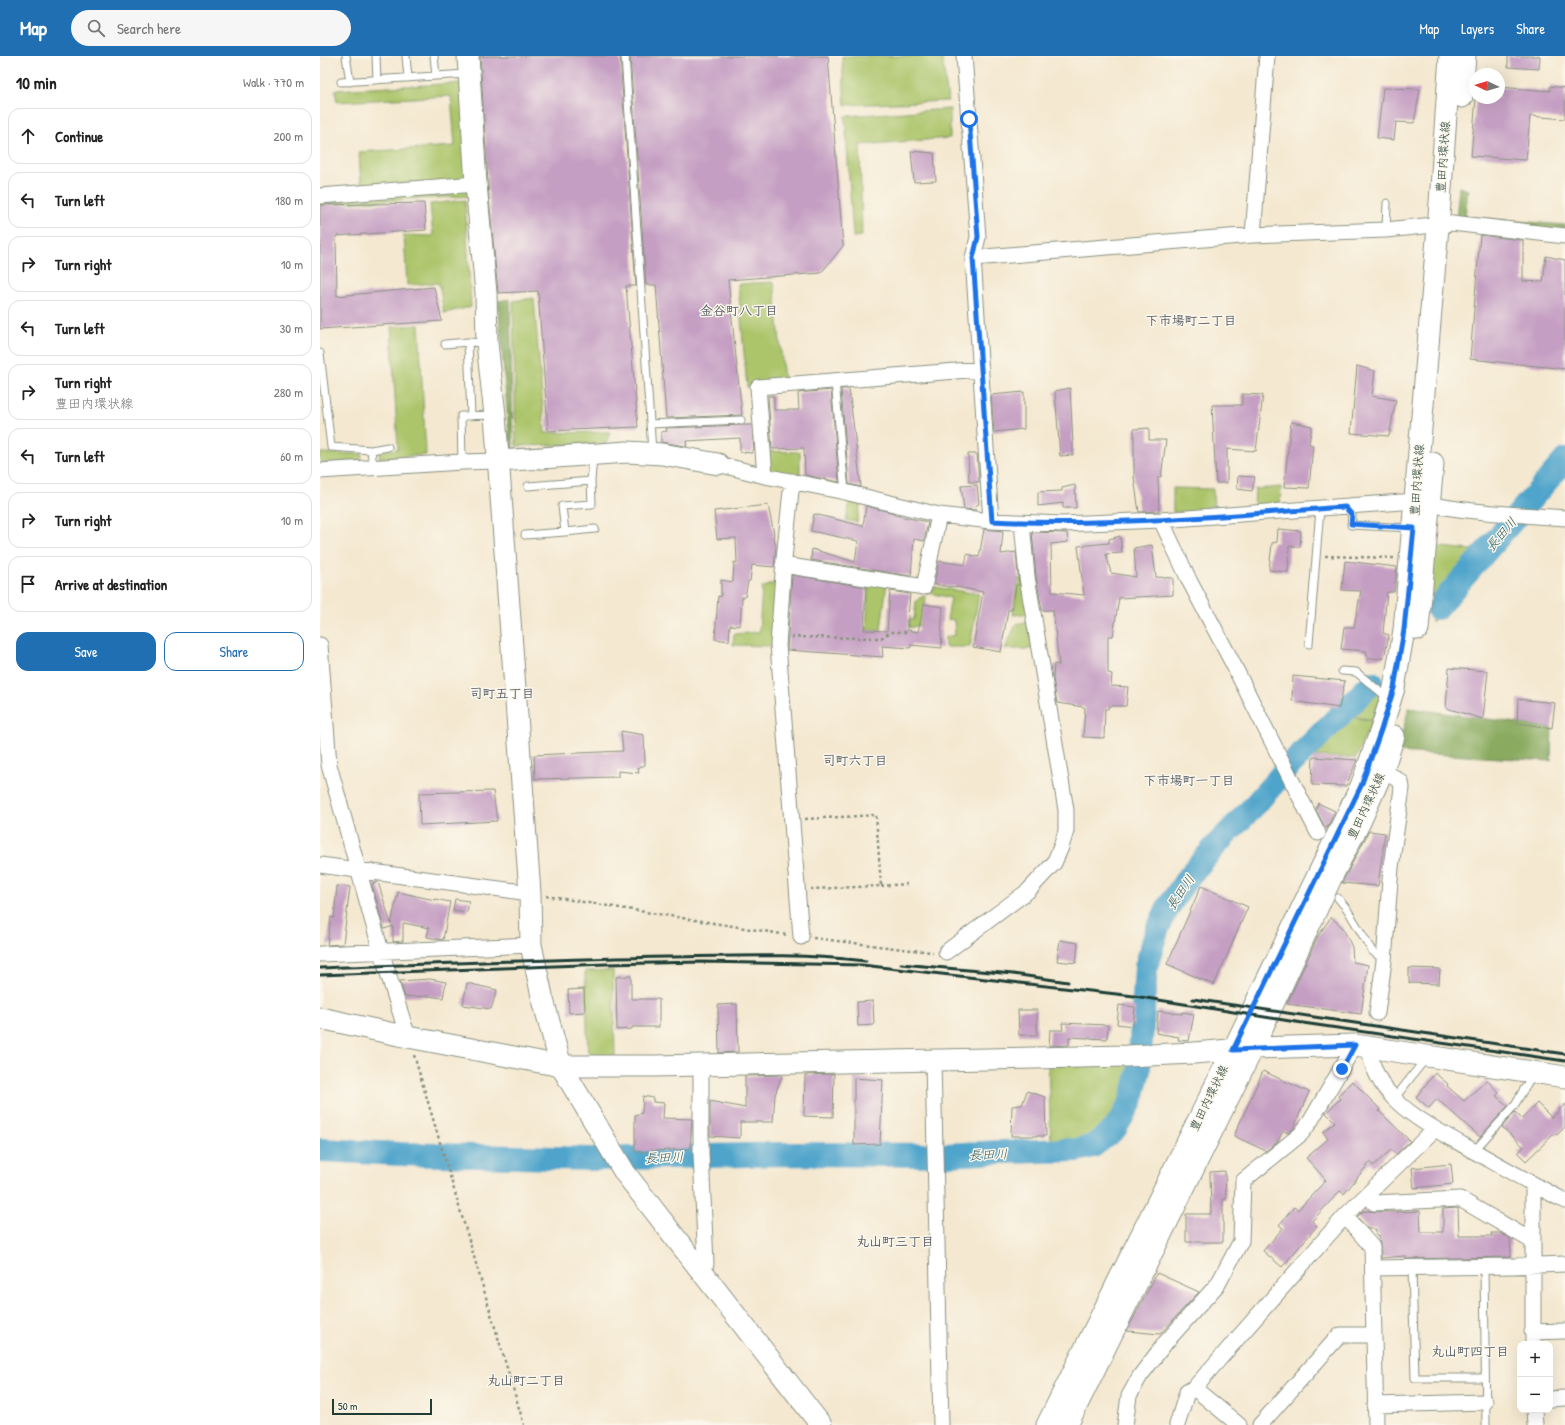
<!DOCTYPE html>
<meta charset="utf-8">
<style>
:root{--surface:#fff;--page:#f6f6f6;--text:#222;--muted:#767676;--line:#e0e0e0;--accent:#1f6fb2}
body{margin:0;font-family:"Patrick Hand","Klee One",sans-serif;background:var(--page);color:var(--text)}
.controls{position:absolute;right:12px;bottom:12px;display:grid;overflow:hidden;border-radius:8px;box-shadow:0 4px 16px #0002}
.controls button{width:36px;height:36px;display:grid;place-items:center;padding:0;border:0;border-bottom:1px solid var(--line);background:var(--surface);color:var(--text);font:20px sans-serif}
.compass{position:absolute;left:1149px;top:12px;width:36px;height:36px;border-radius:50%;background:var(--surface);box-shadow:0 4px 16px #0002;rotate:274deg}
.scale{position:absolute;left:12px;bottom:10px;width:100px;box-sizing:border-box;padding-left:4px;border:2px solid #1f3d34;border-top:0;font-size:11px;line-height:14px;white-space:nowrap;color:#1f3d34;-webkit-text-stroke:3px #fbf7ec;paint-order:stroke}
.stop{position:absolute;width:12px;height:12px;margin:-9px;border:3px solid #1a73e8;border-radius:50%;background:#fff}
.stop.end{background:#1a73e8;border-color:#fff;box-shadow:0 1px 4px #0008}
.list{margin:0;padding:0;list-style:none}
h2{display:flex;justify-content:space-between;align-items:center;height:52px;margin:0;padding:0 16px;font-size:17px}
h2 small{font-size:13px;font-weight:400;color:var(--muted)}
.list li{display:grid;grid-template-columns:26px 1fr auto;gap:12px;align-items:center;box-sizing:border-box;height:56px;margin:0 8px 8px;padding:0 8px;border:1px solid var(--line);border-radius:12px}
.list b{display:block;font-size:15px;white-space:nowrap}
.list p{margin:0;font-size:13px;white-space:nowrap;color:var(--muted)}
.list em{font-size:13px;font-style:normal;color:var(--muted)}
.actions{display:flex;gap:8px;padding:12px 16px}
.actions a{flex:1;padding:9px 0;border:1px solid var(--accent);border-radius:12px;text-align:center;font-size:14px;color:var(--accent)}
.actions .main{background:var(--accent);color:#fff}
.icon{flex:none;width:22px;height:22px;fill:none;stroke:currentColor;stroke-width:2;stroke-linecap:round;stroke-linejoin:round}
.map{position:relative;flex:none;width:1245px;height:1369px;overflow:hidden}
header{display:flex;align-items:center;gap:24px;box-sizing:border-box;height:56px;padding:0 20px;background:var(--accent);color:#fff}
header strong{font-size:19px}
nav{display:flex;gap:22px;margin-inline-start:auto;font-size:14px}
.search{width:280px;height:36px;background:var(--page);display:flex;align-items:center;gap:10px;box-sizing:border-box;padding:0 14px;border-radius:22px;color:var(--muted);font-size:15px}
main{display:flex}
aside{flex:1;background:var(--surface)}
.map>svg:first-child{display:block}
.green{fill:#acc56a;stroke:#66814f}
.forest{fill:#89aa5e;stroke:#547449}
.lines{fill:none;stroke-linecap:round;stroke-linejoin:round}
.river{stroke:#4fa4cb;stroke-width:24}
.building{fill:#c59fc3}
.lane-casing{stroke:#8a9282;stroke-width:9}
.street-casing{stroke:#8a9282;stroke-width:17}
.secondary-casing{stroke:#8a9282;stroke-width:23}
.path{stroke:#8a9282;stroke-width:2.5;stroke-dasharray:3 3;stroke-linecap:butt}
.lane{stroke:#fff;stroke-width:7}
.street{stroke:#fff;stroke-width:15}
.secondary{stroke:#fff;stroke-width:21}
.rail{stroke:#1f3d34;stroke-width:3}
.route{stroke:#1a73e8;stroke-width:5}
.labels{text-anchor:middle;stroke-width:3;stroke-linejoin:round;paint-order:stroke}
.street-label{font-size:12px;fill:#1f3d34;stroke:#fbf7ec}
.neighbourhood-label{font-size:13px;font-weight:bold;fill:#595f66;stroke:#fbf7ec}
.water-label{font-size:13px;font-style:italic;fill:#2d5c61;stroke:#fbf7ec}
</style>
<header>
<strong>Map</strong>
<div class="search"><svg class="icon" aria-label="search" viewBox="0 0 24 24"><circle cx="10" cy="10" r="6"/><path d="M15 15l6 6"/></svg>Search here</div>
<nav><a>Map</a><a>Layers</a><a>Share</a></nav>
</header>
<main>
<aside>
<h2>10 min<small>Walk · 770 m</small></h2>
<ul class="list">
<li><svg class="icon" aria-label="ahead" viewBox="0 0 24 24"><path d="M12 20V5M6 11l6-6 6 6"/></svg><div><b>Continue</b></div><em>200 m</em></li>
<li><svg class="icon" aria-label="left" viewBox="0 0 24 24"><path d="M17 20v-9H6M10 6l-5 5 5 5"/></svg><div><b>Turn left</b></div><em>180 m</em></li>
<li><svg class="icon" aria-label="right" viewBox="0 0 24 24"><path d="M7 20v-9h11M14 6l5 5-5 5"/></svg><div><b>Turn right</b></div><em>10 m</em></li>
<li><svg class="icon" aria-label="left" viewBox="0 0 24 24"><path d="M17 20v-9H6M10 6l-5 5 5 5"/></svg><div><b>Turn left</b></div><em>30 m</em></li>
<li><svg class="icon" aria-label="right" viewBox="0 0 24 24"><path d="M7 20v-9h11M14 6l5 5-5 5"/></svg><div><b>Turn right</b><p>豊田内環状線</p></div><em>280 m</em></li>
<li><svg class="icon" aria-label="left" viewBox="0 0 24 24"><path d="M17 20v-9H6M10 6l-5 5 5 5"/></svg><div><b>Turn left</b></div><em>60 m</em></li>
<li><svg class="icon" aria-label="right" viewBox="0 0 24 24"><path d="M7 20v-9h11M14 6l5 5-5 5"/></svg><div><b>Turn right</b></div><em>10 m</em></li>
<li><svg class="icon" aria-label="arrive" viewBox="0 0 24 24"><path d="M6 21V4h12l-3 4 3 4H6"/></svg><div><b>Arrive at destination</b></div></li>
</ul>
<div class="actions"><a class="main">Save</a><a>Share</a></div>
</aside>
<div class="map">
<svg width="1245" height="1369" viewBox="0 0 1245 1369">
<rect width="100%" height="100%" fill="#fbf7ec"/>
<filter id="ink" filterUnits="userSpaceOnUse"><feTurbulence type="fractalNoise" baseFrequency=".025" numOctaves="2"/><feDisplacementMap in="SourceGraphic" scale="8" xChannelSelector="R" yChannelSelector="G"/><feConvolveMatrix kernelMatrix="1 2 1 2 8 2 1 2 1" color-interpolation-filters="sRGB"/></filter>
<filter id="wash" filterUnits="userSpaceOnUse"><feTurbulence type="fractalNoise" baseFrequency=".012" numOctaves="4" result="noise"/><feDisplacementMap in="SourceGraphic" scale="16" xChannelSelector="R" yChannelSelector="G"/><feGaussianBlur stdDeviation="0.9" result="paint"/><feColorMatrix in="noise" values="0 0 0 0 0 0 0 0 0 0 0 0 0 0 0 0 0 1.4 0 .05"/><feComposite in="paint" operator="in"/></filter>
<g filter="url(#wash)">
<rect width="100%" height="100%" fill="#f4e8d0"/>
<path class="green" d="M 522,0 L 622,0 L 628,45 L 525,49 Z
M 142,27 L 152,140 L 0,148 L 0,133 L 41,130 L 39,96 L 135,90 L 131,40 L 17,46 L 15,34 Z
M 630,53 L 630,82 L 540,89 L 542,180 L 533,181 L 525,60 Z
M 145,144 L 151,251 L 124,257 L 119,227 L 87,229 L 84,179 L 113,180 L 110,148 Z
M 454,226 L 464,325 L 427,331 L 418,228 Z
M 214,242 L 225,377 L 290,376 L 286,388 L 196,390 L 193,245 Z
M 99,269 L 106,399 L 59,402 L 60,395 L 78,393 L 71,271 Z
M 445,395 L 480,396 L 480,423 L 447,415 Z
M 0,397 L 42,398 L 41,405 L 0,407 Z
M 961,431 L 960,450 L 934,450 L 935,433 Z
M 853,432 L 893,433 L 894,456 L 853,456 Z
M 530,445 L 541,446 L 537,466 L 526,464 Z
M 1186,460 L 1200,464 L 1112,566 L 1112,490 L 1151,494 Z
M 549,522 L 567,525 L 561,575 L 546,574 Z
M 704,522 L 709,558 L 693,559 L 698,523 Z
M 456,526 L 454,590 L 413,589 L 414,578 L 439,576 L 442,532 Z
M 609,530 L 659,538 L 650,591 L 625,591 L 625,581 L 635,579 L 634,564 L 627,563 L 631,542 L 605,536 Z
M 606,540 L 604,568 L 589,572 L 589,564 L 594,563 L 596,545 L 601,541 Z
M 710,565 L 713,593 L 685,593 L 696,568 Z
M 1052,634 L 1061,639 L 1052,664 L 1027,659 Z
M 1024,660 L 1052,665 L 1036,702 L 991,700 Z
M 293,914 L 295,1000 L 268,998 L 265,915 Z
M 728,1008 L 812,1008 L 805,1043 L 786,1071 L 767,1086 L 731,1089 Z"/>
<path class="forest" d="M 1139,131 L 1148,134 L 1145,161 L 1245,169 L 1245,175 L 1136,163 Z
M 190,243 L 193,395 L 190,391 L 178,245 Z
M 1089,652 L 1232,672 L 1231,705 L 1077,696 Z"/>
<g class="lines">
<path class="river" d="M 1117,552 L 1245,404
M 0,1094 L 80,1098 L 273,1103 L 461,1098 L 625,1099 L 681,1096 L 758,1094 L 773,1090 L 795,1073 L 811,1046 L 819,1014 L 826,911 L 837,874 L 849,850 L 866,824 L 897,788 L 932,752 L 970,709 L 1052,627"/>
</g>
<g id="blocks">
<path class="building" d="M 160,0 L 300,0 L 316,230 L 306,230 L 318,371 L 228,375 L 218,235 L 178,237 L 169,142 Z
M 310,0 L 508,0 L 523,190 L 501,217 L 408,224 L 422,359 L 346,362 L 336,229 L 326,229 Z
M 1188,0 L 1220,0 L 1219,13 L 1188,11 Z
M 1230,30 L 1245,32 L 1245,63 L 1210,60 L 1206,104 L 1151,100 L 1156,42 L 1179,42 L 1179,31 L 1230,35 Z
M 1063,32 L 1100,33 L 1094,67 L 1076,66 L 1074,84 L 1057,82 Z
M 591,95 L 614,97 L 616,125 L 594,126 Z
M 104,147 L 106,174 L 16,180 L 17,240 L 114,231 L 122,265 L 0,273 L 0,149 Z
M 1160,179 L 1203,184 L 1203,225 L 1223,226 L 1226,200 L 1245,204 L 1245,313 L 1150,303 Z
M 1037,310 L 1055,315 L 1052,340 L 1076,344 L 1069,380 L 1031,377 Z
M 750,332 L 753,388 L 753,399 L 740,400 L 735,335 Z
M 521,333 L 529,333 L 541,431 L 529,428 Z
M 511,334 L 519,426 L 485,419 L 484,392 L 452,393 L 448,340 L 454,340 L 454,354 L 479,354 L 478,337 Z
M 704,336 L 704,373 L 674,376 L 671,339 Z
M 922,338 L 943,339 L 936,395 L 907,393 L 907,427 L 896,427 L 892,349 L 922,349 Z
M 971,366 L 992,370 L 989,388 L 993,389 L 989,432 L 964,431 Z
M 423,369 L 432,369 L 434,394 L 432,394 L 432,397 L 420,396 L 420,382 L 366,385 L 367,390 L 365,390 L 341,386 L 341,376 L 347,375 L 346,372 Z
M 829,372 L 829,384 L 846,384 L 841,421 L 838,421 L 839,455 L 819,456 L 814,421 L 814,373 Z
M 648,398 L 657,398 L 659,426 L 649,426 Z
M 918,420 L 935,421 L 932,435 L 917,433 Z
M 657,429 L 659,448 L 655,450 L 656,454 L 644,453 L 641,430 Z
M 755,429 L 756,452 L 743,452 L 743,447 L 718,450 L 718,436 L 742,435 L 742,432 Z
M 448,449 L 454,478 L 453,482 L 454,482 L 456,491 L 454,511 L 432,509 L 430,525 L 428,525 L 425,541 L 422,541 L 420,570 L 410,569 L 409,585 L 395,583 L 398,540 L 401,541 L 401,524 L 413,526 L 414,506 L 417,507 L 416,482 L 397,483 L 394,455 Z
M 546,450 L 574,457 L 574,459 L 608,466 L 604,485 L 594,483 L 591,520 L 491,504 L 492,493 L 535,506 L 538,485 L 491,475 L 494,458 L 543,470 Z
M 664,473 L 683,475 L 681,498 L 696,496 L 699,529 L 696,529 L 692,554 L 688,554 L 681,596 L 653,591 L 663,536 L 631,530 L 631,531 L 614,528 L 619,505 L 645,509 L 647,498 L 659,501 Z
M 958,473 L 981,475 L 980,491 L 969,490 L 968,516 L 949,514 L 952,487 L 957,486 Z
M 712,476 L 747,477 L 748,486 L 731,488 L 732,536 L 764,539 L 758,490 L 789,487 L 789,483 L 800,480 L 802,497 L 786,498 L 791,517 L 816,521 L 814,492 L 832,489 L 836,521 L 853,522 L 853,539 L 799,542 L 793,580 L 788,580 L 788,617 L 792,618 L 791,630 L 808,631 L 806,650 L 789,650 L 788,653 L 785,653 L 784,682 L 763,681 L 765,652 L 764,651 L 737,647 L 733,623 L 734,608 L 739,609 L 733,554 L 722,554 L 716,520 Z
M 1025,505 L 1077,511 L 1074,536 L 1067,536 L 1063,577 L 1069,579 L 1064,602 L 1048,603 L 1046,595 L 1021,593 L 1024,571 L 1034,571 L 1041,535 L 1022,534 Z
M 472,519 L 546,531 L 544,574 L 567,575 L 570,535 L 590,538 L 587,574 L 598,576 L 604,548 L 623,551 L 621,578 L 622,592 L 591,589 L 590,592 L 562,590 L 563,601 L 467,594 Z
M 1129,612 L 1168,615 L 1163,663 L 1126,652 Z
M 973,620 L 1025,625 L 1019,652 L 972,645 Z
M 1198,643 L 1235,647 L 1232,672 L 1197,667 Z
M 301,675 L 324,679 L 325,709 L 318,712 L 319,717 L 298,715 L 298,721 L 215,723 L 214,699 L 303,695 Z
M 993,701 L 1037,704 L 1026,730 L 992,729 Z
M 173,735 L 177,765 L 100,769 L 99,737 Z
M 998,747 L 1015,755 L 1007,772 L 1005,771 L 996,754 Z
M 1049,775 L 1065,777 L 1058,830 L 1022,827 Z
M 58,826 L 71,868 L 78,836 L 115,844 L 115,843 L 130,846 L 123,884 L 107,881 L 109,872 L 83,867 L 83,885 L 73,886 L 73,870 L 64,873 L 52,828 Z
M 17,830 L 30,831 L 23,888 L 7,889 L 11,861 L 14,862 Z
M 881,830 L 928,851 L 894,929 L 847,908 Z
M 135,843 L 149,845 L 147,856 L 133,854 Z
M 1011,861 L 1023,872 L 1032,891 L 1033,906 L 1048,909 L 1041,958 L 967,948 L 998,880 Z
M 740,884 L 758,887 L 756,907 L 737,905 Z
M 1089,912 L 1120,913 L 1119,928 L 1089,927 Z
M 311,920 L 311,943 L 339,943 L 339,971 L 312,971 L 312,973 L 297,974 L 296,921 Z
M 110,923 L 126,926 L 123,942 L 109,940 L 85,941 L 80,925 Z
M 147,927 L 177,934 L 171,953 L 143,949 Z
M 264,933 L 265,956 L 249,957 L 248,934 Z
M 553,945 L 554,969 L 538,970 L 537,946 Z
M 417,948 L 418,996 L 399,997 L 398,949 Z
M 799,949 L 815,951 L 813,970 L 797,968 Z
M 698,954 L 717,954 L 717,979 L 699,979 Z
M 838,955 L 862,958 L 863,956 L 874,958 L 869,985 L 858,984 L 859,981 L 836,977 Z
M 742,967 L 788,969 L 787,983 L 749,981 L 749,989 L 729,990 L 730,974 L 743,974 Z
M 943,1015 L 989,1036 L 973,1073 L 968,1077 L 963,1075 L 958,1085 L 946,1095 L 914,1080 Z
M 1115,1017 L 1128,1028 L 1127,1030 L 1144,1045 L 1167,1024 L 1179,1037 L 1176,1040 L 1188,1050 L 1160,1081 L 1117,1043 L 1109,1052 L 1096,1041 Z
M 514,1018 L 513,1061 L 484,1060 L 485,1019 Z
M 462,1019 L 455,1039 L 453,1066 L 420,1066 L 420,1082 L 390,1080 L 390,1045 L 425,1052 L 425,1020 Z
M 534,1022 L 563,1024 L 560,1088 L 534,1089 Z
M 1032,1025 L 1060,1053 L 1059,1055 L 1090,1085 L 1076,1098 L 1071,1094 L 1053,1110 L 1050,1106 L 1024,1138 L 1020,1135 L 992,1165 L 997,1170 L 962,1211 L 943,1195 L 963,1172 L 959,1169 L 974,1151 L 978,1154 L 1006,1124 L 986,1102 L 1008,1083 L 1003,1076 L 1015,1066 L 1006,1057 L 1020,1043 L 1018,1040 Z
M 707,1035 L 725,1041 L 726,1080 L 691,1080 L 692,1050 L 702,1049 Z
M 323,1040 L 333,1042 L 333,1046 L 344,1047 L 343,1062 L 372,1063 L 370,1093 L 315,1096 L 315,1059 L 322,1057 Z
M 1217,1047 L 1232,1062 L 1245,1048 L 1245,1071 L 1237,1079 L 1235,1077 L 1206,1105 L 1198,1097 L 1204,1091 L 1182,1071 L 1195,1056 L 1202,1063 Z
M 1131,1108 L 1133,1128 L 1094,1132 L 1092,1112 Z
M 905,1115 L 906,1143 L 903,1143 L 903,1186 L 866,1186 L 866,1158 L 891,1158 L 890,1116 Z
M 1138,1152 L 1139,1180 L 1172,1180 L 1171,1177 L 1180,1177 L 1190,1182 L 1191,1201 L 1086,1203 L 1086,1200 L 1061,1202 L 1059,1179 L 1056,1179 L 1056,1173 L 1048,1173 L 1037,1161 L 1043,1155 L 1070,1156 L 1100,1155 L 1101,1176 L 1123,1176 L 1123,1153 Z
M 837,1217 L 879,1236 L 840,1278 L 807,1275 Z"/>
</g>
</g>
<g filter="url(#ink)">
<use href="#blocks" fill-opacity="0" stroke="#8a9282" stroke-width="1"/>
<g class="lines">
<defs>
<path id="lane" d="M 26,0 L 30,26
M 56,0 L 57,24
M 86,0 L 88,22
M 114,0 L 116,20
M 305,0 L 332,395
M 21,26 L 147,18
M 1066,174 L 1067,147
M 125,288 L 148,286
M 0,297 L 11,391 L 51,394
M 515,325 L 525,436
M 151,360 L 148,286 L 165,287
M 330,368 L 421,364
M 142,406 L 141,360 L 173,359
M 56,412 L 52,403 L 51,394 L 68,391
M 271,425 L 272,448 L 242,450 L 245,476 L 275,473
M 208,430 L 271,425 L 273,400
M 1025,451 L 1032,459 L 1031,469 L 1091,472
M 205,479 L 245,476
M 989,588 L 1000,453
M 1022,615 L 1036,616 L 1068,642
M 1018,842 L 1027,853 L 1052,895 L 1064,904
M 1074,1043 L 1103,1006
M 1154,1095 L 1194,1050 L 1210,1023
M 1164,1211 L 1166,1369
M 1092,1212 L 1095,1322 L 1165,1322"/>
<path id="street" d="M 644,0 L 658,181 L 653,202 L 671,465
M 0,140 L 156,128
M 933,179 L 947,0
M 653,202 L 933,179 L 1066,174 L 1132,167 L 1245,180
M 398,408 L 445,420 L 525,436 L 619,459 L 671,465 L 742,468 L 841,464 L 1095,445 C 1144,457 1195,458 1245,462
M 0,415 L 142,406 L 178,405
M 445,420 L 438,331 L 661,313
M 472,425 L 464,503 L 458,589 L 481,881
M 841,464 L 870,526 L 911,604 L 998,777
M 463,509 L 604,531 L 619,459
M 0,589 L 9,709 L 61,895 L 88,981
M 0,809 L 210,837
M 626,896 L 708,835 L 734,807 L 741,791 L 746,775 L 746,754 L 707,521 L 702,467
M 0,898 L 211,889
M 1057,957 L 1064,905 L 1071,811 L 1082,732 L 1081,726 L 1063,714
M 1047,991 C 1052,1007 1057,1024 1069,1037 C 1086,1058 1120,1076 1143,1089 C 1177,1108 1210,1127 1245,1145
M 613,1004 L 621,1369
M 1054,1147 L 1140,1143 L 1212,1185
M 1025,1160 L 1052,1191 L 1056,1369
M 1053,1212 L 1193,1210 L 1245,1208
M 379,1213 L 386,1208 L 381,1097 L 381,1009
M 1212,1276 L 1245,1275
M 1213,1288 L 1213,1129
M 1230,1343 L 1245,1342
M 1055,1349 L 1165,1346
M 1214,1354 L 1215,1369
M 805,1369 L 809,1340 L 820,1320 L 846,1286 L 898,1228 L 921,1185 L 923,1125 L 981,1078 L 990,1066 L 1035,989
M 857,1369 L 867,1336 L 874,1332
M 919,1369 L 874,1332 L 1025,1160 L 1115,1073
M 940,1369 L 1018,1281 L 1021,1279 L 1053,1279"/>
<path id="secondary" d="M 148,0 L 156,128 L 166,237 L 167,287 L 175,359 L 210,837 L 211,889 L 222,940 L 241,1010 L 305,1117 L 501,1369
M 1142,41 L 1145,0
M 178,405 L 307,396 L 342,398 L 398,408
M 1098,573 L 1113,407
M 0,962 L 88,981 L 241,1010 L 334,1010 L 807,1000 L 874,997 L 933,992 L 1035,989 L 1245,1021
M 727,1369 L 913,994 L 1041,730 L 1061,674 L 1074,632 L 1084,574 L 1120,147 L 1130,0
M 747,1369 L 933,992 L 1011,822 L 1040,766 L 1063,714 L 1074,680"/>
</defs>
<use href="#lane" class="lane-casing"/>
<use href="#street" class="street-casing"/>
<use href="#secondary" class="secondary-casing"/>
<path class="path" d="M 1005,500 L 1074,502
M 471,581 L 561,582 L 571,576 L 588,576
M 485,763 L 556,759 L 561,830 L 491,833
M 561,830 L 587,828
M 226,840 L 468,879
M 493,882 L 591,894 L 613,896
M 94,999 L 204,1369"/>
<use href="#lane" class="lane"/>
<use href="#street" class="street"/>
<use href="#secondary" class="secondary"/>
<path class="rail" d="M 581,908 L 693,918 L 748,926
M 0,912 C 116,908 231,903 347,901 C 413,900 480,897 546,905
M 0,919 L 286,908 L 381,906 L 542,909 L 814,940 L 976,966 L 1245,1005
M 873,943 L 1245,998"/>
</g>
</g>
<g class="lines" filter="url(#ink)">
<path class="route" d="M 649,63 L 658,181 L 653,202 L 672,465 C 789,471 907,459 1025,451 L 1032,459 L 1031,468 L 1094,472 L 1084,574 L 1074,632 L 1061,674 L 1041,730 L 913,994 L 1035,989 L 1022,1013"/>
</g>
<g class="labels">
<g class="street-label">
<text transform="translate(1123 101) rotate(-86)" y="4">豊田内環状線</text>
<text transform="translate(1097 424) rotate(-86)" y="4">豊田内環状線</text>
<text transform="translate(1046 750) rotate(-65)" y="4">豊田内環状線</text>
<text transform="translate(889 1042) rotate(-64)" y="4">豊田内環状線</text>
</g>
<g class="neighbourhood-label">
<text x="419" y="259">金谷町八丁目</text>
<text x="871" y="269">下市場町二丁目</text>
<text x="182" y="642">司町五丁目</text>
<text x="535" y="709">司町六丁目</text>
<text x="869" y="729">下市場町一丁目</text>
<text x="575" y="1190">丸山町三丁目</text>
<text x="1150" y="1300">丸山町四丁目</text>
<text x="206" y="1329">丸山町二丁目</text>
</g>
<g class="water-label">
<text transform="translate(1181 478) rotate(-49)" y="5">長田川</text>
<text transform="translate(860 836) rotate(-56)" y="5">長田川</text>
<text transform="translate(668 1098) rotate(-2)" y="5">長田川</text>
<text transform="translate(344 1101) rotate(-2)" y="5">長田川</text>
</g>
</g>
</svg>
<div class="controls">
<button>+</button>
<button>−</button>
</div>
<svg class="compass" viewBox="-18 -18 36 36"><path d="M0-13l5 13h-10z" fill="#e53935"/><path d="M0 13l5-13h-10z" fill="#767676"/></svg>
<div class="scale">50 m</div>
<div class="stop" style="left:649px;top:63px"></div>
<div class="stop end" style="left:1022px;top:1013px"></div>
</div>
</main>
